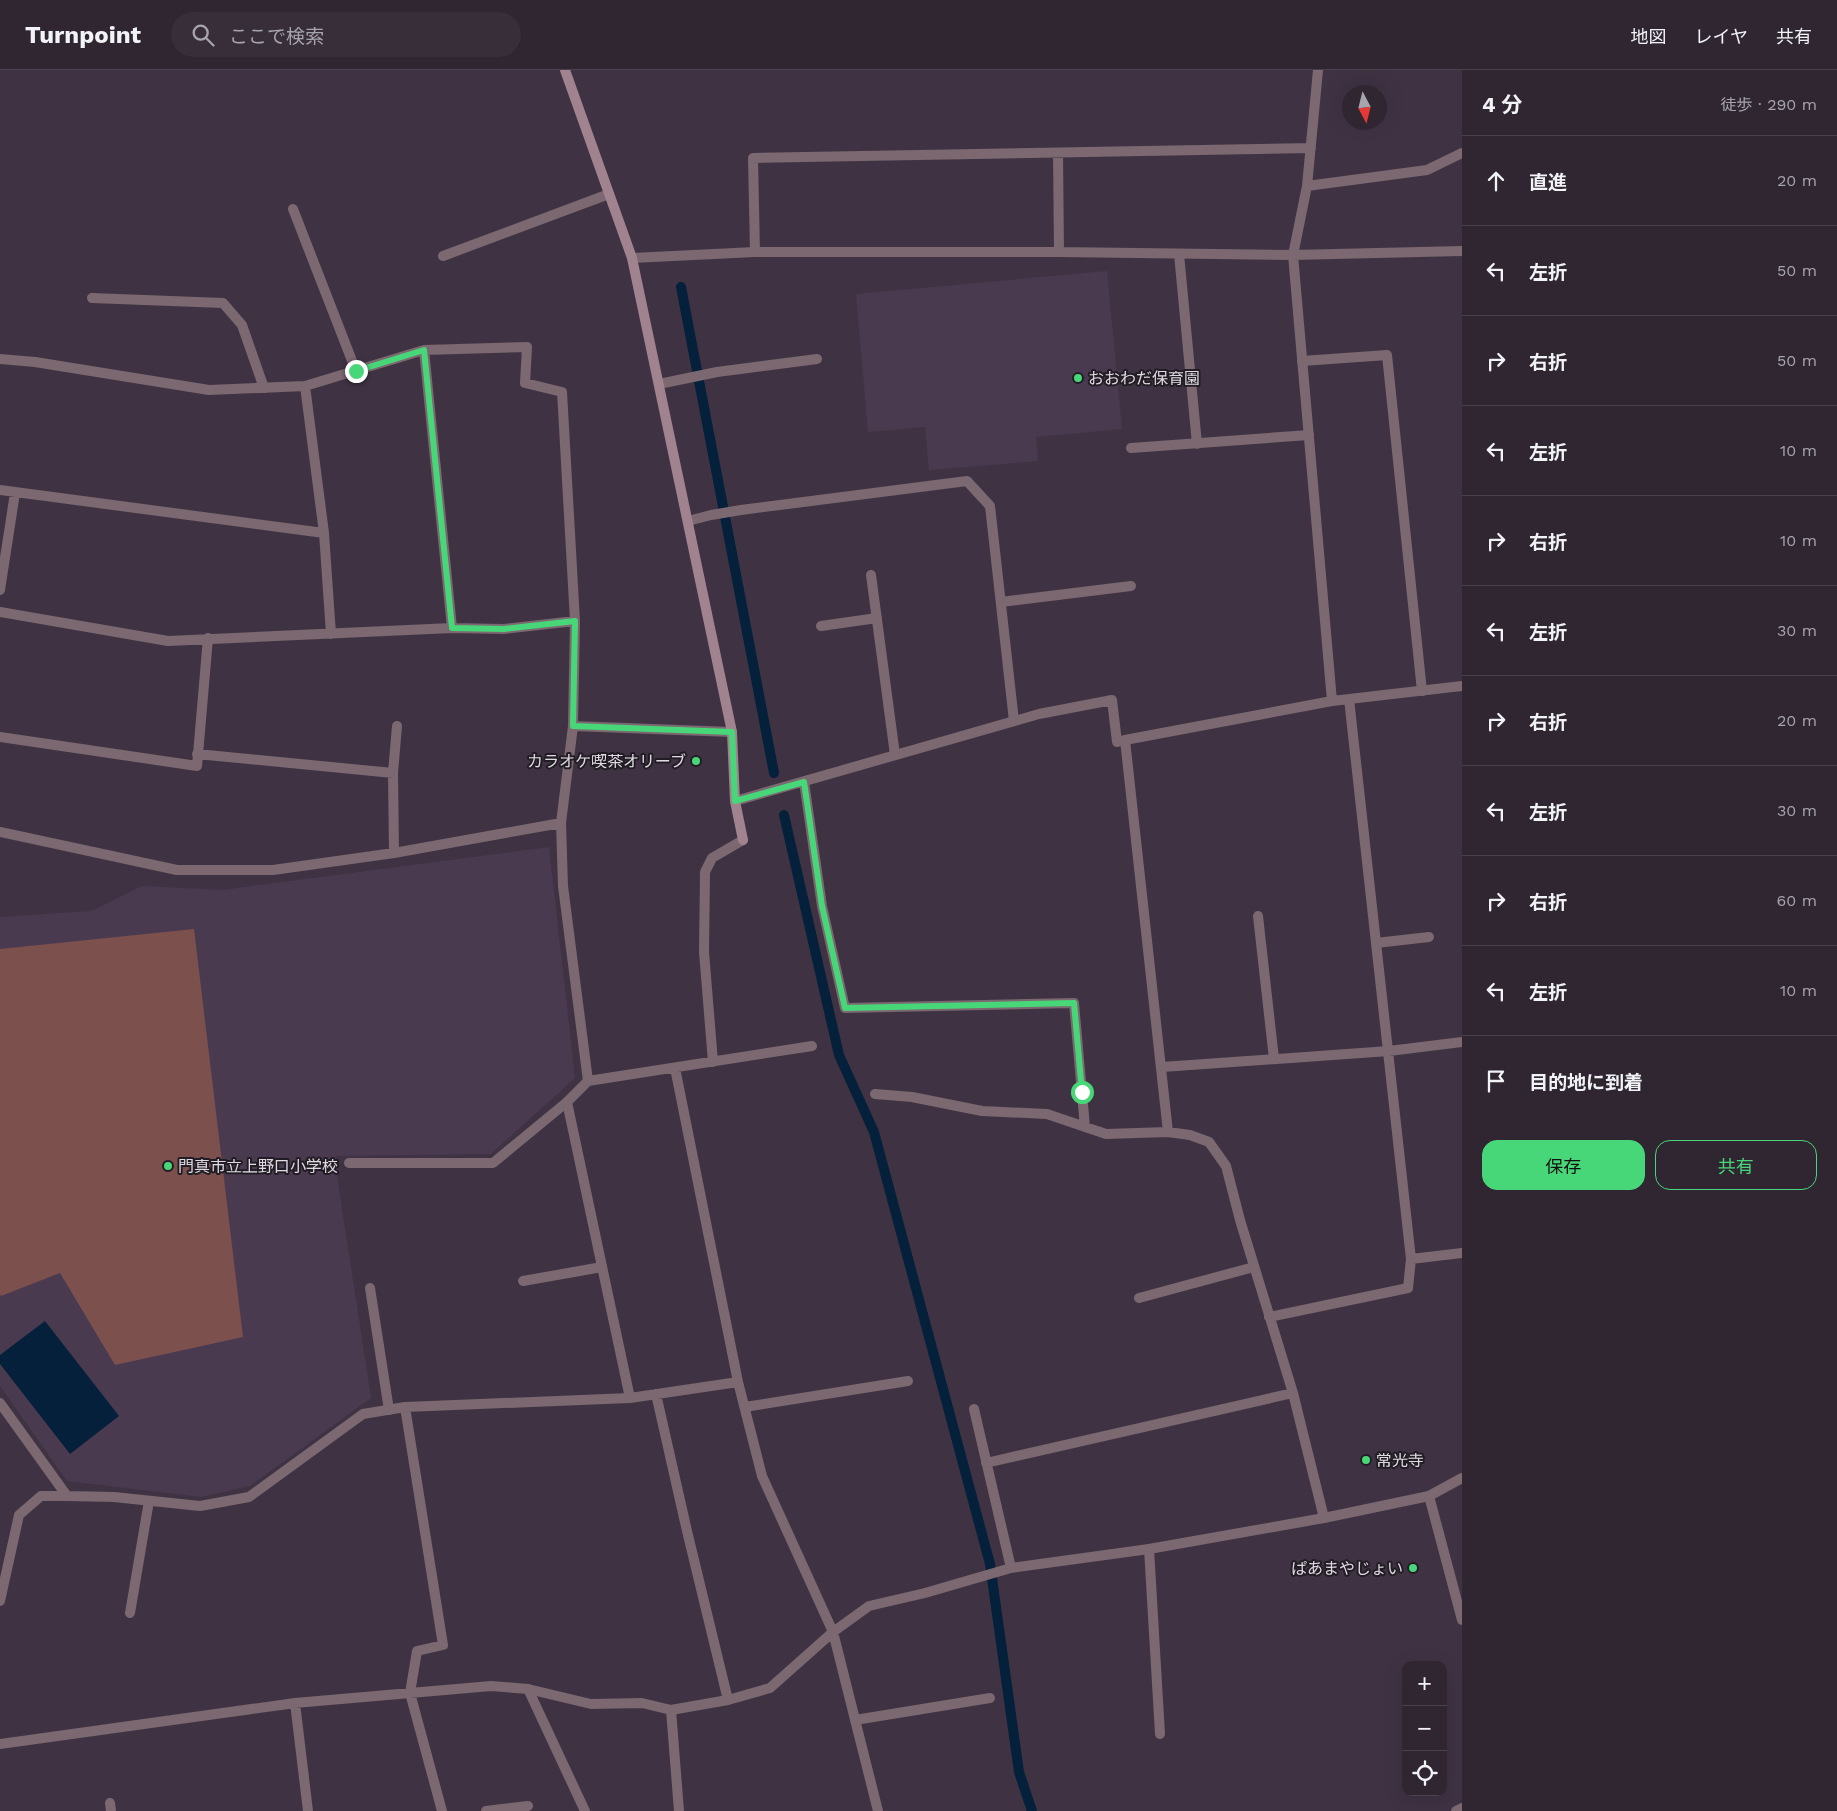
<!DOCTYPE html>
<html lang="ja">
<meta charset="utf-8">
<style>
:root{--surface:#2f2632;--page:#372e3a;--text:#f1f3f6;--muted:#a7a5ac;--line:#4a434d;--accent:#48d778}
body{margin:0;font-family:"Work Sans","Noto Sans JP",sans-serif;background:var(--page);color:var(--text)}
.controls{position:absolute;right:15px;bottom:15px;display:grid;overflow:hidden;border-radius:10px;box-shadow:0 5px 20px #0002}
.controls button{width:45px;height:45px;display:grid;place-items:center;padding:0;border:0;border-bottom:1px solid var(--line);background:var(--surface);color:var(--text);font:25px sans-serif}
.compass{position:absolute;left:1342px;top:15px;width:45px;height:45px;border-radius:50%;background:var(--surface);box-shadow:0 5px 20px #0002;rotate:173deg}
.stop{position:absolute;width:15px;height:15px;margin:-11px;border:4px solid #48d778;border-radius:50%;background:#fff}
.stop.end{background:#48d778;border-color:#fff;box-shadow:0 1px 5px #0008}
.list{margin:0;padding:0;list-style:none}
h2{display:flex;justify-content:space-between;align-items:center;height:65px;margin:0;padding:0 20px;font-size:21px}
h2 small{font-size:16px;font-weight:400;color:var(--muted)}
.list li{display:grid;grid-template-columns:32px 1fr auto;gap:15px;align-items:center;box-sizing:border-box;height:90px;padding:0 20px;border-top:1px solid var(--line)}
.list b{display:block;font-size:19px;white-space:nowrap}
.list em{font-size:16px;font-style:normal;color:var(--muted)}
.actions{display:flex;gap:10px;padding:15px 20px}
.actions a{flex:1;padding:11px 0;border:1px solid var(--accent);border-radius:15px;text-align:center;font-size:18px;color:var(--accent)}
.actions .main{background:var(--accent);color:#111}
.icon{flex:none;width:28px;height:28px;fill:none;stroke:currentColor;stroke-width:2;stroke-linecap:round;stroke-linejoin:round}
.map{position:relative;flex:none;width:1462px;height:1741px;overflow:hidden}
header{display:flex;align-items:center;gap:30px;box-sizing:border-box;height:70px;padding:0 25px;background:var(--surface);border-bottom:1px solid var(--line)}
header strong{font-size:24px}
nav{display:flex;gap:28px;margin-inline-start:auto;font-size:18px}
.search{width:350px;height:45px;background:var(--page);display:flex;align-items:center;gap:12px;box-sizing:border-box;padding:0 18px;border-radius:28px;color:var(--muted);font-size:19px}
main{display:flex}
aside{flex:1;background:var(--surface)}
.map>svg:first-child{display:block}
.built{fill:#4a3a50}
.green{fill:#7c504d}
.water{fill:#05203a}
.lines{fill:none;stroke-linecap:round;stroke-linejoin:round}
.stream{stroke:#05203a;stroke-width:10}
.lane{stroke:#7b6870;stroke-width:10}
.street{stroke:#7b6870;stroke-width:10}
.secondary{stroke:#a0838f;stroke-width:10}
.route{stroke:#48d778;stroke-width:6}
.poi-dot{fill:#48d778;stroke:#221d24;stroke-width:2}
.labels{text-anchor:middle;stroke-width:4;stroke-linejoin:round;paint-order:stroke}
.poi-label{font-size:16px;fill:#e0d9e3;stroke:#221d24;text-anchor:start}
</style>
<header>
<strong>Turnpoint</strong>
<div class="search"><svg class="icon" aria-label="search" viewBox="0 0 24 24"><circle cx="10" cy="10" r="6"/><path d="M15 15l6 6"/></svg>ここで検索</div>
<nav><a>地図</a><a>レイヤ</a><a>共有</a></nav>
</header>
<main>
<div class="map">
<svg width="1462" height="1741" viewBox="0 0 1462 1741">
<rect width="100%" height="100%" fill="#3f3343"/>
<path class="built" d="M 1107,201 L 1122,359 L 1036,367 L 1038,391 L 929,400 L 925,357 L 868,362 L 856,224 Z
M 549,777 L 575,1008 L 491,1084 L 336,1086 L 337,1106 L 371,1328 L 250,1416 L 201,1427 L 67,1411 L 0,1316 L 0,847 L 92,841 L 142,816 L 222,820 Z"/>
<path class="green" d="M 194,859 L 243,1267 L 115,1295 L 60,1203 L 1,1226 L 0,1224 L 0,879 Z"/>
<path class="water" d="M 45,1251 L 119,1346 L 70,1384 L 0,1294 L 0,1285 Z"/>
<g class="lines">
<path class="stream" d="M 681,217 L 774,703
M 784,745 L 839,985 L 874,1062 L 990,1494 L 1019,1702 L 1032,1741"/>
<path class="lane" d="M 293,139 L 356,301
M 1179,184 L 1197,374
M 443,186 L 609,124
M 92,228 L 223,233 L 242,255 L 264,318
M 1302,291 L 1387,285 L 1422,621
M 659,314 L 717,302 L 817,289
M 1131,378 L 1309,365
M 688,451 L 711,445 L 741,440 L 967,411 L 990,436 L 1014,651
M 871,505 L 895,685
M 1001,532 L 1131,516
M 821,556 L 877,548
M 1376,873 L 1429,867
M 349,1093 L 493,1093 L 567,1032
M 523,1211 L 602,1197
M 370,1218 L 389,1340
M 1139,1228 L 1254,1197
M 1149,1479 L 1160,1664
M 130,1543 L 149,1431
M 528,1619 L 585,1741
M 855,1650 L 990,1628
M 110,1733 L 111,1741"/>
<path class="street" d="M 1318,0 L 1307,116 L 1293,185 L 1332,631
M 1058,83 L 1059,182
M 1307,116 L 1427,100 L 1462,83
M 755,182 L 753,88 L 1311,78
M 632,188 L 755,182 L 1059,182 L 1293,185 L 1462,181
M 424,280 L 452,558
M 0,289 L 35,292 L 209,320 L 305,316 L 424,280 L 527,277 L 525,313 L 562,322 L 575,551 L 573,656 L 561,753 L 563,816 L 588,1011 L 567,1032 L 630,1328
M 305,316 L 324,463 L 331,564
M 0,420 L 324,463
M 0,520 L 15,423
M 0,542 L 168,571 L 452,558 L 504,559 L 575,551
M 1349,629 L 1411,1189 L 1462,1183
M 573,656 L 732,662
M 0,667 L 197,696 L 208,568
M 197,684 L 393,703
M 804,712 L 822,836 L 845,938 L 1074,933 L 1085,1057
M 735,731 L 1039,644 L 1112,630 L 1117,672 L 1125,670
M 0,762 L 177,800 L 273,800 L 394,783 L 561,753
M 394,783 L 393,703 L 397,656
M 1258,846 L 1274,989
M 713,992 L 704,882 L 705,802 L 712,788 L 743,770
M 1162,997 L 1389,981 L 1462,972
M 675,998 L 738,1312
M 588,1011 L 812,976
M 875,1024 L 912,1027 L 982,1041 L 1047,1044 L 1106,1064 L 1168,1062 L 1190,1065 L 1209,1072 L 1226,1096 L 1240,1150 L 1293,1323 L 1324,1448
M 1168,1062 L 1125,670 L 1332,631 L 1462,616
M 1269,1247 L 1408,1218 L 1411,1189
M 656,1324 L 687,1461 L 728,1630
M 0,1333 L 67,1426 L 114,1427 L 200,1436 L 249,1427 L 363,1344 L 405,1337 L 630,1328 L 738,1312 L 762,1406 L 833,1562 L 878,1741
M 405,1337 L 443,1575 L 417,1581 L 410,1623 L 442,1741
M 745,1337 L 908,1311
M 974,1339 L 1011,1498
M 986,1393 L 1293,1323
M 1429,1426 L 1462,1550
M 0,1531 L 19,1445 L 41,1426 L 67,1426
M 295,1633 L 308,1741
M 671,1640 L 679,1741
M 0,1674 L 295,1633 L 491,1616 L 528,1619 L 591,1634 L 642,1633 L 671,1640 L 728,1630 L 770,1618 L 833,1562 L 869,1536 L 925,1523 L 1011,1498 L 1149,1479 L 1324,1448 L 1429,1426 L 1462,1408
M 486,1741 L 528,1736
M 1456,1741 L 1462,1738"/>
<path class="secondary" d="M 565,0 L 632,188 L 732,662 L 735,731 L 743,770"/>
</g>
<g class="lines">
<path class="route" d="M 356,301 L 424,280 L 452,558 L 504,559 L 575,551 L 573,656 L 732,662 L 735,731 L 804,712 L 822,836 L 845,938 L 1074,933 L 1082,1022"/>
</g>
<g class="poi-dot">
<circle cx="1078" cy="308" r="5"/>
<circle cx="696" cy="691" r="5"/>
<circle cx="168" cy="1096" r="5"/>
<circle cx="1366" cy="1390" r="5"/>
<circle cx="1413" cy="1498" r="5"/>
</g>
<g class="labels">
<g class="poi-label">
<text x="1088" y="314">おおわだ保育園</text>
<text x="686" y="697" text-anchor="end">カラオケ喫茶オリーブ</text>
<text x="178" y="1102">門真市立上野口小学校</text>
<text x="1376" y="1396">常光寺</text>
<text x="1403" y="1504" text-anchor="end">ぱあまやじょい</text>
</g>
</g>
</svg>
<div class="controls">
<button>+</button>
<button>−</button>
<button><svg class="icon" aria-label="locate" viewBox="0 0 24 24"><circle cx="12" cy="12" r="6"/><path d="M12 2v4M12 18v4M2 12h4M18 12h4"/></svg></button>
</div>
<svg class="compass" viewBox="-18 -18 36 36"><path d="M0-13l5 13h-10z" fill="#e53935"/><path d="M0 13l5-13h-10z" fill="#a7a5ac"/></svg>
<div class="stop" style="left:1082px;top:1022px"></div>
<div class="stop end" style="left:356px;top:301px"></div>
</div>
<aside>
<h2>4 分<small>徒歩 · 290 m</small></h2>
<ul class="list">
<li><svg class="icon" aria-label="ahead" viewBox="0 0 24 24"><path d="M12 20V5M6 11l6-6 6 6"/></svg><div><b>直進</b></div><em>20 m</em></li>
<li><svg class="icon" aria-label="left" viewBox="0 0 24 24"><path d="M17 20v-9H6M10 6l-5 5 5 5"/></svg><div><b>左折</b></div><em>50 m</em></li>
<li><svg class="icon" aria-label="right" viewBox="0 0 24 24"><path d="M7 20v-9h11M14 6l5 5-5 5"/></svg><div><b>右折</b></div><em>50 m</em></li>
<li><svg class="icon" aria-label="left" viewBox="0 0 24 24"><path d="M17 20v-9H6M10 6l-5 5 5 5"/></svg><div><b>左折</b></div><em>10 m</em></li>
<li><svg class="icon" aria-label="right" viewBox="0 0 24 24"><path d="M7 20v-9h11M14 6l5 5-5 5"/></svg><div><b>右折</b></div><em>10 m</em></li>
<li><svg class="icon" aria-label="left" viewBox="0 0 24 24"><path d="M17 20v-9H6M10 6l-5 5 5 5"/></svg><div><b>左折</b></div><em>30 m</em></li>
<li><svg class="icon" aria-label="right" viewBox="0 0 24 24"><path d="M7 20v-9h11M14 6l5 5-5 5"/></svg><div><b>右折</b></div><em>20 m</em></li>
<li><svg class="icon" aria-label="left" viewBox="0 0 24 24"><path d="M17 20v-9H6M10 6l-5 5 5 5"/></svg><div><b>左折</b></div><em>30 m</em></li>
<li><svg class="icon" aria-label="right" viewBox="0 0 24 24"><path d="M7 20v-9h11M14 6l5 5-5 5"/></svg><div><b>右折</b></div><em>60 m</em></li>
<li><svg class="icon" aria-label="left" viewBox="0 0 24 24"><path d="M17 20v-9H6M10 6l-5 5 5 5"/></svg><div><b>左折</b></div><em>10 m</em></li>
<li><svg class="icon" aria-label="arrive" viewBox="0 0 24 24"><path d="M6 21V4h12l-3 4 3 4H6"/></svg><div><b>目的地に到着</b></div></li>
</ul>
<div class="actions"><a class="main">保存</a><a>共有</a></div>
</aside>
</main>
